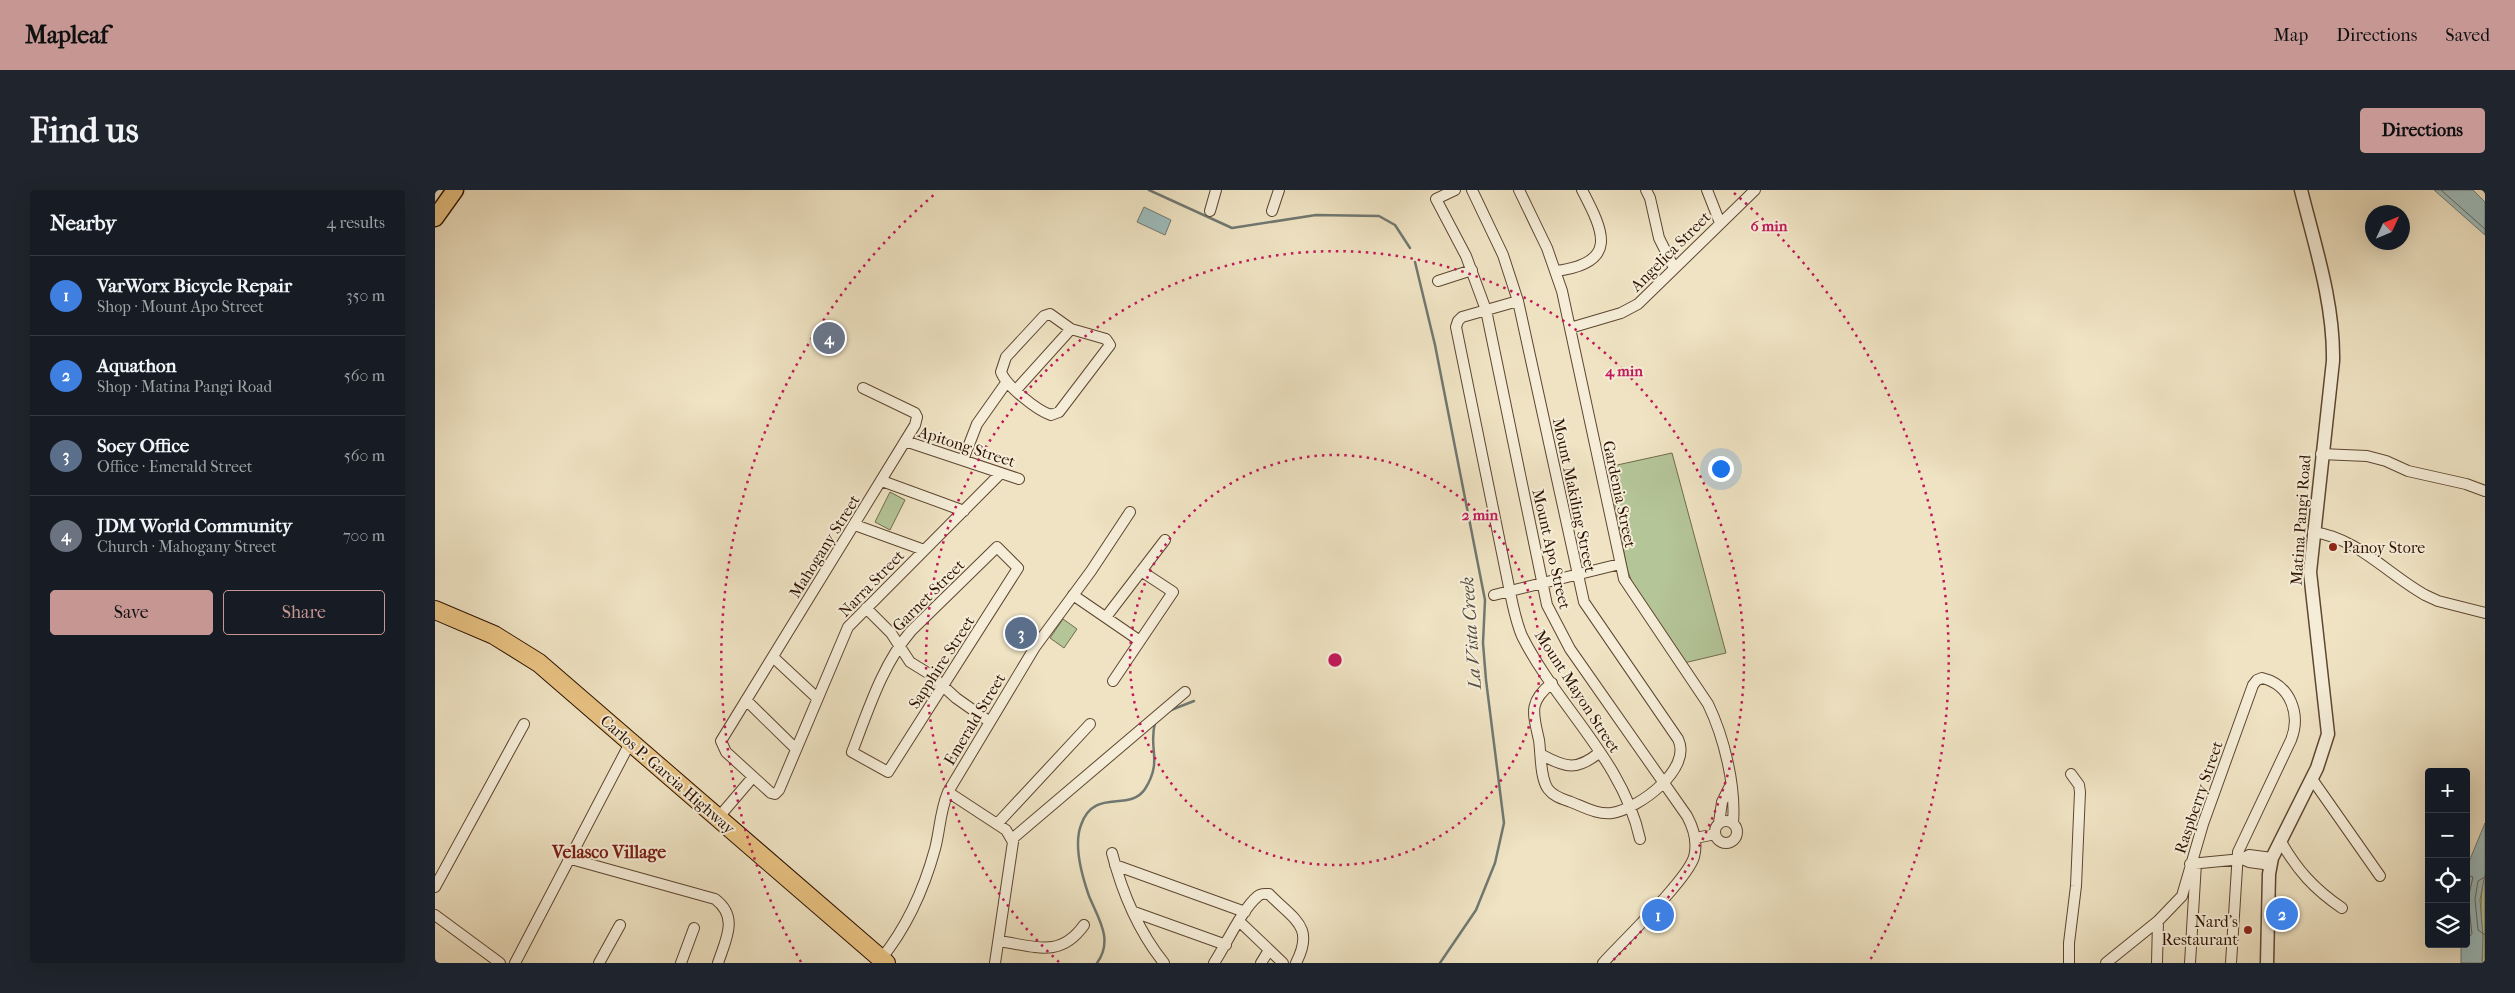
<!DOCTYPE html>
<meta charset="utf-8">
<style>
:root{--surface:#171b24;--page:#20242c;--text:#f1f3f6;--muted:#9ea1a6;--line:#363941;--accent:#c59692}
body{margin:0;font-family:"IM FELL French Canon",serif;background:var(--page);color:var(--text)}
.controls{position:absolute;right:15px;bottom:15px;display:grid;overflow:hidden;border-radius:5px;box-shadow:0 5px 20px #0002}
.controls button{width:45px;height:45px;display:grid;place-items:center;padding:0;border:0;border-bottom:1px solid var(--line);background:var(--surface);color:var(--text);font:25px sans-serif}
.compass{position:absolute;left:1930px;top:15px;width:45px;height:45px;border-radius:50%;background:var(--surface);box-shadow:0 5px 20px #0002;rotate:46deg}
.you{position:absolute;left:1285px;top:278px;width:18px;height:18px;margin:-12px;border:4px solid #fff;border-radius:50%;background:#1a73e8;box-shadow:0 0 0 8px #1a73e833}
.badge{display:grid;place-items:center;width:32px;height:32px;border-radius:50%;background:var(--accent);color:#fff;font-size:16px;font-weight:700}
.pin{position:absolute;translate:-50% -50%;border:2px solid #fff;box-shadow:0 1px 5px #0006}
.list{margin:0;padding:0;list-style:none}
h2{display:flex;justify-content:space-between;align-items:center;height:65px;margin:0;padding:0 20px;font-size:21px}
h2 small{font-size:16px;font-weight:400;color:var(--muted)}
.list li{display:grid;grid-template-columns:32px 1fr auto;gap:15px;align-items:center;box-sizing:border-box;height:80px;padding:0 20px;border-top:1px solid var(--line)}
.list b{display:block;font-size:19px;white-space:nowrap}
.list p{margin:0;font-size:16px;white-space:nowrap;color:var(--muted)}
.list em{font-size:16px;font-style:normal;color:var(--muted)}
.actions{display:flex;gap:10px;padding:15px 20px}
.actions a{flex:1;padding:11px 0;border:1px solid var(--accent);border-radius:5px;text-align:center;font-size:18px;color:var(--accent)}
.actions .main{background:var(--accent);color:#111}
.icon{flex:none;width:28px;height:28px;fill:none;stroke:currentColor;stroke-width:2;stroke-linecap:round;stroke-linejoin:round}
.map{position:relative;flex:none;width:2050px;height:773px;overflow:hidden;border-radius:5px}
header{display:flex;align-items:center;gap:30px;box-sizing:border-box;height:70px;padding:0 25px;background:var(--accent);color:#111}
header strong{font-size:24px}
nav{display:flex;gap:28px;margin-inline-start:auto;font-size:18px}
.intro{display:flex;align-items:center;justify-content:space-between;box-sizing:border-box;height:120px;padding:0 30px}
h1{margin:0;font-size:35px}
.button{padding:12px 22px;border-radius:5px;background:var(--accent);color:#111;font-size:18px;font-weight:700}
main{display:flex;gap:30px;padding:0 30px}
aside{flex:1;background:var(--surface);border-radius:5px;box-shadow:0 5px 20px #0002}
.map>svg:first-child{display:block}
.green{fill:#b4c598;stroke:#706b4c}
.water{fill:#9dbcbc;stroke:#707871}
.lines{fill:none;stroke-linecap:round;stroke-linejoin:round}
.shore{stroke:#65665e;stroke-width:1}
.stream{stroke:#707871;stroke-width:2.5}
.minor-casing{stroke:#5e4631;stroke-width:12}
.tertiary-casing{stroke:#5e4631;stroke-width:15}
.primary-casing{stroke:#2d1100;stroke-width:19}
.trunk-casing{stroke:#2d1100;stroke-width:20}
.minor{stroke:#f5edd8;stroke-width:10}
.tertiary{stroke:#f5edd8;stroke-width:12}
.primary{stroke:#e8c282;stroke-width:16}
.trunk{stroke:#e8c282;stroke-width:18}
.ring{fill:none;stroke:#c2185b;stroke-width:2.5;stroke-dasharray:2.5 5}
.poi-dot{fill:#8f2418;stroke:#f5edd8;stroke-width:2}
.labels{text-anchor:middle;stroke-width:4;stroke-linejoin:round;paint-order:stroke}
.street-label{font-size:16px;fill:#2d1100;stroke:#f5edd8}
.poi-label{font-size:16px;fill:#2d1100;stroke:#f5edd8;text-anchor:start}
.water-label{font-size:18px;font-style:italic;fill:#544d42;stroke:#f5edd8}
.neighbourhood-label{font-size:18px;font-weight:bold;fill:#7a1f14;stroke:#f5edd8}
.centre{fill:#c2185b;stroke:#f5edd8;stroke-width:2.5}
.ring-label{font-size:15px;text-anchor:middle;font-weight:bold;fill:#c2185b;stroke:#f5edd8;stroke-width:4;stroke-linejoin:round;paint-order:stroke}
</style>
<header>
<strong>Mapleaf</strong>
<nav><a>Map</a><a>Directions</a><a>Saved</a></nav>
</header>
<div class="intro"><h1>Find us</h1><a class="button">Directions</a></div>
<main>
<aside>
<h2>Nearby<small>4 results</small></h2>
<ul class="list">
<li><span class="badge" style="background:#3f7fe0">1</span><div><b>VarWorx Bicycle Repair</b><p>Shop · Mount Apo Street</p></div><em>350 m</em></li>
<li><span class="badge" style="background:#3f7fe0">2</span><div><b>Aquathon</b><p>Shop · Matina Pangi Road</p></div><em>560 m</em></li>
<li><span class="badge" style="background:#5c6f8a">3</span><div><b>Soey Office</b><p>Office · Emerald Street</p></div><em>560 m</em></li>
<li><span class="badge" style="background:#6b7280">4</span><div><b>JDM World Community</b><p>Church · Mahogany Street</p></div><em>700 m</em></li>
</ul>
<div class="actions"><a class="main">Save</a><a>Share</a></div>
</aside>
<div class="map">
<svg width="2050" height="773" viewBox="0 0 2050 773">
<rect width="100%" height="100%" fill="#efe3c3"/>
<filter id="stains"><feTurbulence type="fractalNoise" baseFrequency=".004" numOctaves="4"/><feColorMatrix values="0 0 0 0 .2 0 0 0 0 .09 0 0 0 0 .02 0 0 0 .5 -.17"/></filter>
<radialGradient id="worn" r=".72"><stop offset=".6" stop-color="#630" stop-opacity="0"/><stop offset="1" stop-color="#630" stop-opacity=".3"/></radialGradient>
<path class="green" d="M 1237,263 L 1291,463 L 1249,473 L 1198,395 L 1192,379 L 1173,277 Z
M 455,302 L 470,310 L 455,340 L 440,332 Z
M 628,429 L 642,439 L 629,458 L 615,448 Z
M 2050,684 L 2050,773 L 2047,773 C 2048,743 2042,713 2050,684 Z"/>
<path class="water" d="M 1999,0 L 2038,0 L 2050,12 L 2050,45 Z
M 709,17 L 736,30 L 730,45 L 702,32 Z
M 2050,633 L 2050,684 L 2045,710 L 2048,747 L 2047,773 L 2026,773 L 2026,754 L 2031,754 L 2031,679 Z"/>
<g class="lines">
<path class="shore" d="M 2006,0 L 2050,39
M 2031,685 L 2038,687 L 2033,709 L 2037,744 L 2035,746 L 2031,745
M 2050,687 L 2043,691 L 2040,709 L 2043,740 L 2050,745"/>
<path class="stream" d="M 714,0 L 797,38 L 881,25 L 944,26 L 960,35 L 975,58
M 980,72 L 1000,155 L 1050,410 L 1048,453 L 1051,490 L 1069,633 L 1060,673 L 1041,720 L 1005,773
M 736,520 L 759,511
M 662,773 C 679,750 663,728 654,706 C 647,686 638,656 646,635 C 659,597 694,623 710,599 C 728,571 713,558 720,533"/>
<defs>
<path id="minor" d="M 1020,0 L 1001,9 L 1031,66 L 1051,120 L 1112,415 L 1135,459 L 1252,626 C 1259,639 1263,652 1259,667 C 1252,690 1187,752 1168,773
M 1037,0 L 1068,65 L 1083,111 L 1149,412 L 1243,549 C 1258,579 1203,619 1177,623 C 1163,625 1149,617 1136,612 C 1128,609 1119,607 1113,599 C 1105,588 1106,564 1104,550 C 1098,523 1093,512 1117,493
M 1084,0 L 1112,58 L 1127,101 L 1189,389 L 1273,514 C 1289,547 1301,596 1298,633
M 1211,0 L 1215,8 L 1224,48 L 1239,78
M 1272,0 L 1285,33
M 775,21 L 781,0
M 837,21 L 844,0
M 1121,81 C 1184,73 1169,42 1147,0
M 1003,91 L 1037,80
M 1083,111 L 1027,127 L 1023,131 L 1021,137 L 1075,402 C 1078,417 1081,432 1087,446 C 1122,516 1188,570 1205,649
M 615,124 L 636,139 L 671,149 L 675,155 L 624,222 L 616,225 C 603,221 571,196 566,182 L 571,167 L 609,126 Z
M 1135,138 L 1186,123 L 1203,114 L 1320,0
M 428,198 L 480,223 L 482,227 L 480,235 L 286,551 L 291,562 L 336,603 L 340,604 L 344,600 L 413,437 L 566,283
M 581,200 L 636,139
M 470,251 L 584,289
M 1886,264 L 1932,266 L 1951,271 L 1973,281 L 2031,294 L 2050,301
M 528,270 L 542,234 L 571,193
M 447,291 L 529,321
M 420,335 L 489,360
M 1878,342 C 1923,348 1952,384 1990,405 L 2003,411 L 2050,423
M 562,357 L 583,378 L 453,582 L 417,562 C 433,521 447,475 476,441 Z
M 638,405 L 705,451
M 1059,405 L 1185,374
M 431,418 L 456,443 L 475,472 L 496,485 L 521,508 L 555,532
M 671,427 L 730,350
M 338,467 L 382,508
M 678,491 L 738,402 L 706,381
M 311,510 L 361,559
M 1107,565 C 1131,578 1142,581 1165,562
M 1877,589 L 1945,686
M 513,602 L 571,640 L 578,652 L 560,773
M 283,628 L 318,587
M1280 642a11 11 0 1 1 22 0a11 11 0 1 1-22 0Z
M 1284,633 L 1287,612 L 1295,596
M 562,634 L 655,534
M 1261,648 L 1280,644
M 577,649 L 750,502
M 1845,650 C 1862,680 1879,699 1907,718
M 677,663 C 687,702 704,742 729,773
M 136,669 L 280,709 C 304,727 291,749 283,773
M 1807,669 L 1814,672 L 1836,675
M 1755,674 L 1807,669 L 1814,665 L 1837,668
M 680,675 L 810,722
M 0,697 L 89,534
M 699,722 L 791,755
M 0,725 L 65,773
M 805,732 L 848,773
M 564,751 C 599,756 625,769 649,735
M 446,769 C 472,737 489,699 500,659 C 505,640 505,621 513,602 L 600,457 L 656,381 L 695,322
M 80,773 L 196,551
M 164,773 L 185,735
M 246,773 L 259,738
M 779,773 C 791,755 807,719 823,706 C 826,703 830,704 834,704 C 859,730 880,736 861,773
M 826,773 L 834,760
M 1634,773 L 1634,753 L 1641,696 L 1645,602 L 1644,595 L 1636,584
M 1671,773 L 1723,731 L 1747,706 L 1768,634 L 1818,495 L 1822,490 L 1827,488 C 1856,495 1866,525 1856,550 L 1803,662 L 1796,773
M 1722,773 L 1723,731
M 1755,773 L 1761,673"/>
<path id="tertiary" d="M 1832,773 L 1834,684 L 1837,668 L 1882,578 L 1893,544 L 1875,382 L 1898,171 C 1899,113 1880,56 1866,0"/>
<path id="primary" d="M 0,28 L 20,0"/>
<path id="trunk" d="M 0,420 L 59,445 L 104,473 L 451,773"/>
</defs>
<use href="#minor" class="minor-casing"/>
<use href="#tertiary" class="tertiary-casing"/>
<use href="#primary" class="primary-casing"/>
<use href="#trunk" class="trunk-casing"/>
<use href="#minor" class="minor"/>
<use href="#tertiary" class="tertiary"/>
<use href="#primary" class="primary"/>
<use href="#trunk" class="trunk"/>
</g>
<g class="ring">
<circle cx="900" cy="470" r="205"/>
<path d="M624 772A409 409 0 1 1 1176 772"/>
<path d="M366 772A614 614 0 0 1 501 3M1299 3A614 614 0 0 1 1434 772"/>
</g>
<g class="poi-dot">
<circle cx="1898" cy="357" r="5"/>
<circle cx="1813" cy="740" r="5"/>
</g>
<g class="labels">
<g class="street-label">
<text transform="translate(1235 61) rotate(-45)" y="6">Angelica Street</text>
<text transform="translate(532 256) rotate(18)" y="6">Apitong Street</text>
<text transform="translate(1185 304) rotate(78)" y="6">Gardenia Street</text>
<text transform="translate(1140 305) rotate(78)" y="6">Mount Makiling Street</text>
<text transform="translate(1865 330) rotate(-86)" y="6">Matina Pangi Road</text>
<text transform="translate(389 356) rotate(-58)" y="6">Mahogany Street</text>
<text transform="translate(1117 359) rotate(77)" y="6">Mount Apo Street</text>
<text transform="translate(436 393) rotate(-46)" y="6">Narra Street</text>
<text transform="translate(493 405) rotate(-45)" y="6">Garnet Street</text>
<text transform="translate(506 472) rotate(-57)" y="6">Sapphire Street</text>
<text transform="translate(1143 501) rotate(57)" y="6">Mount Mayon Street</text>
<text transform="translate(539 529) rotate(-59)" y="6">Emerald Street</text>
<text transform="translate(233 584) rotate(41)" y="6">Carlos P. Garcia Highway</text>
<text transform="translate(1763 607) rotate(-71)" y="6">Raspberry Street</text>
</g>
<g class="poi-label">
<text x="1908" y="363">Panoy Store</text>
<text x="1803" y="737" text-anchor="end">Nard's<tspan x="1803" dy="18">Restaurant</tspan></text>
</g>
<g class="water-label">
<text transform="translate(1036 443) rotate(-94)" y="6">La Vista Creek</text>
</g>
<g class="neighbourhood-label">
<text x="174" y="668">Velasco Village</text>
</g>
</g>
<circle cx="900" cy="470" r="8" class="centre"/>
<g class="ring-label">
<text x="1334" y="41">6 min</text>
<text x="1189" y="186">4 min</text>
<text x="1045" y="330">2 min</text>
</g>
<rect width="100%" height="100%" filter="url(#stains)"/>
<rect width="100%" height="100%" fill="url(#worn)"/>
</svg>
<div class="controls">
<button>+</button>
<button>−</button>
<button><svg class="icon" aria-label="locate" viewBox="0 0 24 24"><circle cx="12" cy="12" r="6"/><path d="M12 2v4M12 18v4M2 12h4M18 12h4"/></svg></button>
<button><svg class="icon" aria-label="layers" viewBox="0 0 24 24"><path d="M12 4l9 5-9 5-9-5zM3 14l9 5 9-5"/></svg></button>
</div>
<svg class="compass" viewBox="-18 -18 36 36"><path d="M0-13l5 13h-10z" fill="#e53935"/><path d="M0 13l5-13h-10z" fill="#9ea1a6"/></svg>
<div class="you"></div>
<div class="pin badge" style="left:1223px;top:725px;background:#3f7fe0">1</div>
<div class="pin badge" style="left:1847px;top:724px;background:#3f7fe0">2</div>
<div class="pin badge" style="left:586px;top:443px;background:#5c6f8a">3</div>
<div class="pin badge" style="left:394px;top:148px;background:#6b7280">4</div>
</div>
</main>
